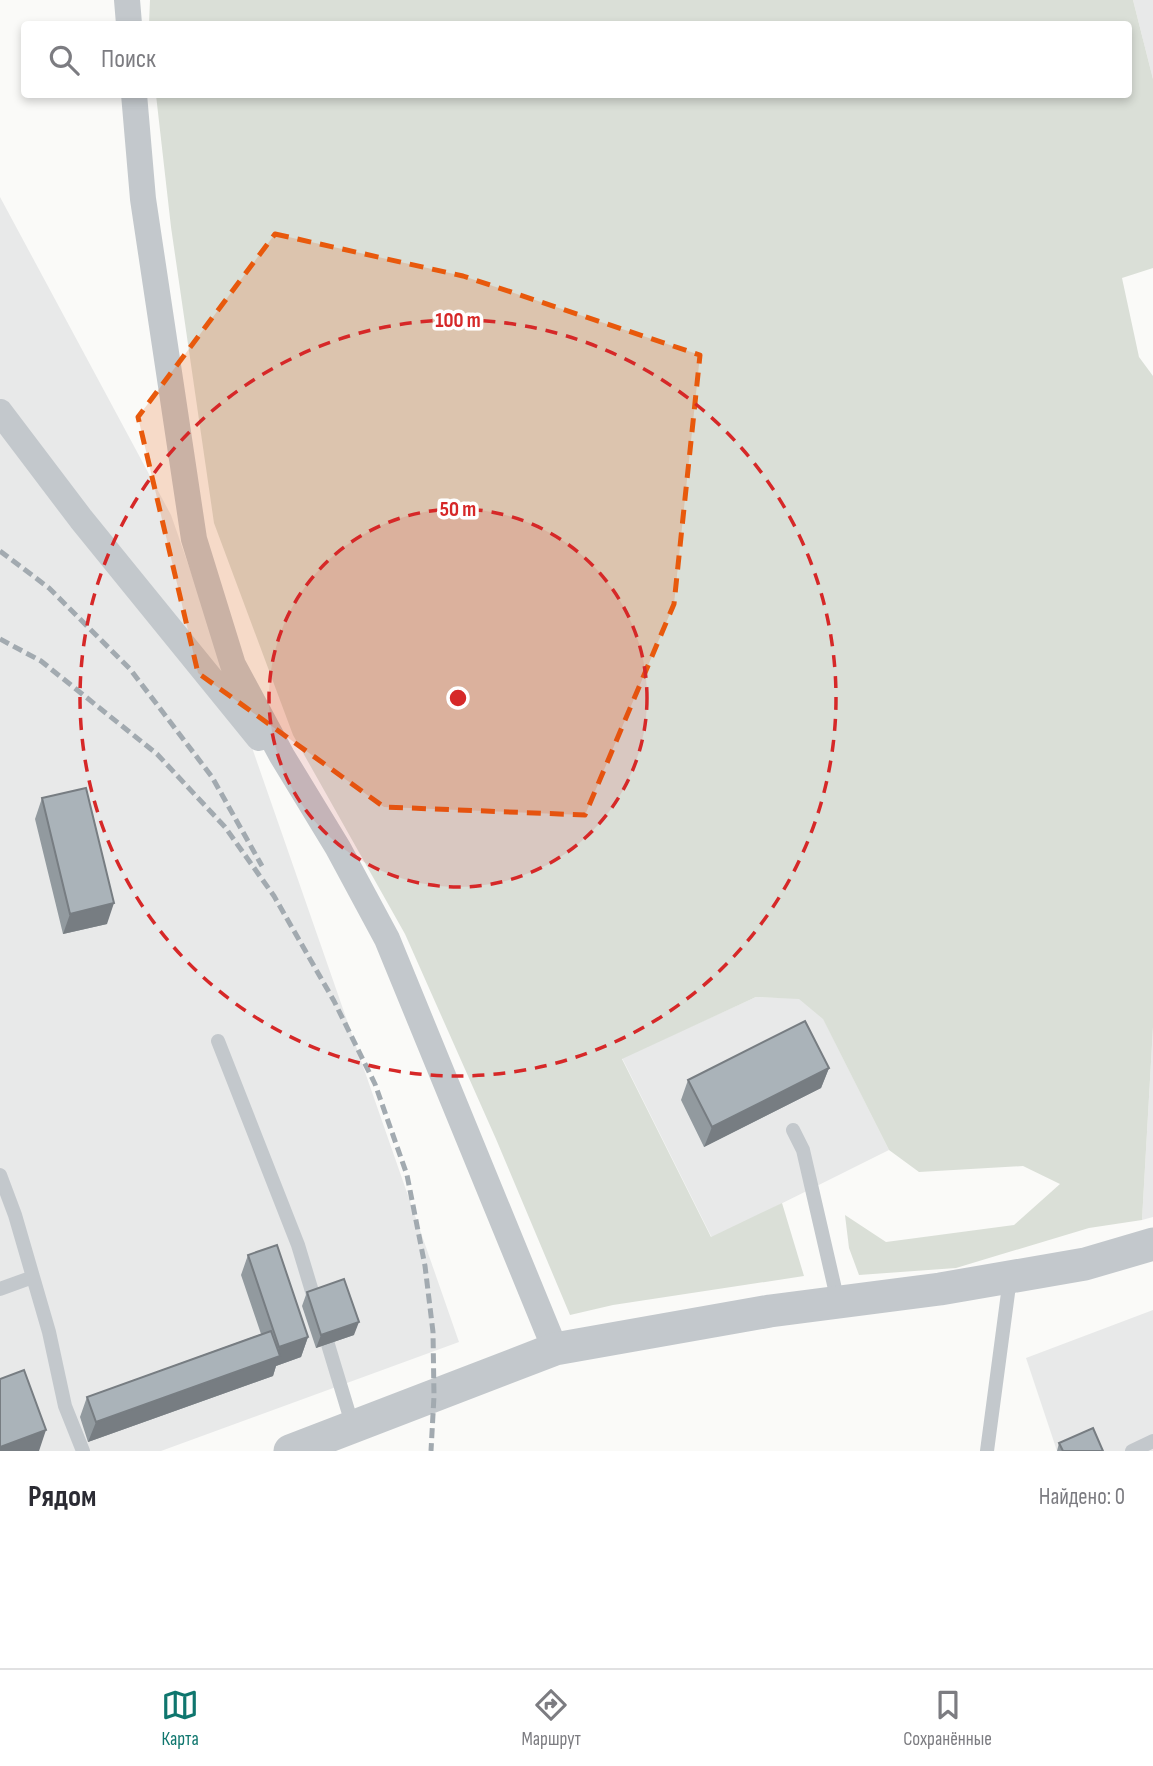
<!DOCTYPE html>
<html lang="ru">
<meta charset="utf-8">
<style>
:root{--surface:#fff;--page:#f2f2f3;--text:#2b2b33;--muted:#7c7c81;--line:#e1e1e2;--accent:#0f766e}
body{margin:0;font-family:"Sofia Sans Condensed",sans-serif;background:var(--page);color:var(--text)}
.list{margin:0;padding:0;list-style:none}
h2{display:flex;justify-content:space-between;align-items:center;height:91px;margin:0;padding:0 28px;font-size:30px}
h2 small{font-size:23px;font-weight:400;color:var(--muted)}
.icon{flex:none;width:38px;height:38px;fill:none;stroke:currentColor;stroke-width:2;stroke-linecap:round;stroke-linejoin:round}
.map{position:relative;flex:none;width:1153px;height:1451px;overflow:hidden}
.search{position:absolute;background:var(--surface);box-shadow:0 4px 10px #0003;left:21px;right:21px;top:21px;height:77px;display:flex;align-items:center;gap:18px;box-sizing:border-box;padding:0 24px;border-radius:7px;color:var(--muted);font-size:26px}
.sheet{height:217px;background:var(--surface)}
nav{display:flex;justify-content:space-around;align-items:center;box-sizing:border-box;height:98px;border-top:2px solid var(--line);background:var(--surface);font-size:19px;color:var(--muted)}
nav a{display:grid;justify-items:center;gap:4px}
nav .on{color:var(--accent)}
.map>svg:first-child{display:block}
.built{fill:#e8e9e9}
.green{fill:#dadfd7}
.lines{fill:none;stroke-linecap:round;stroke-linejoin:round}
.service{stroke:#c3c8cc;stroke-width:14}
.minor{stroke:#c3c8cc;stroke-width:26}
.tertiary{stroke:#c3c8cc;stroke-width:33}
.rail{stroke:#a2aab0;stroke-width:5;stroke-dasharray:10 5;stroke-linecap:butt}
.wall{fill:#929a9f}
.shaded-wall{fill:#777d82}
.building{fill:#aab3b9;stroke:#777d82;stroke-width:2}
.marked{fill:#e8590c;fill-opacity:0.2;stroke:#e8590c;stroke-width:5;stroke-dasharray:14 9;stroke-linejoin:round}
.ring{fill:none;stroke:#d62828;stroke-width:3.5;stroke-dasharray:12 9}
.centre{fill:#d62828;stroke:#fff;stroke-width:3.5}
.ring-label{font-size:21px;text-anchor:middle;font-weight:bold;fill:#d62828;stroke:#fff;stroke-width:7;stroke-linejoin:round;paint-order:stroke}
</style>
<div class="map">
<svg width="1153" height="1451" viewBox="0 0 1153 1451">
<rect width="100%" height="100%" fill="#fafaf8"/>
<path class="built" d="M 1133,0 L 1153,0 L 1153,79 Z
M 0,197 L 171,515 L 459,1342 L 161,1451 L 0,1451 Z
M 756,997 L 799,998 L 823,1018 L 889,1150 L 712,1238 L 622,1058 Z
M 1153,1027 L 1153,1217 L 1142,1220 Z
M 1153,1310 L 1153,1451 L 1057,1451 L 1026,1358 Z"/>
<path class="green" d="M 150,0 L 1133,0 L 1153,79 L 1153,268 L 1122,278 L 1139,357 L 1153,376 L 1153,1027 L 1142,1220 L 1089,1228 L 956,1268 L 859,1275 L 849,1248 L 845,1215 L 886,1242 L 1014,1225 L 1060,1184 L 1023,1166 L 919,1172 L 889,1150 L 823,1019 L 799,999 L 756,997 L 622,1059 L 711,1237 L 782,1203 L 804,1276 L 613,1305 L 570,1315 L 496,1139 L 405,934 L 293,735 L 214,523 L 171,227 L 156,95 L 1128,94 L 1128,24 L 149,24 Z"/>
<g class="lines">
<path class="service" d="M 218,1041 L 298,1245 L 317,1308
M 793,1130 L 803,1150 L 838,1302
M 0,1175 L 15,1215 L 49,1332 L 65,1406 L 83,1451
M 0,1289 L 33,1277
M 323,1328 L 353,1427
M 987,1451 L 1010,1278
M 1132,1451 L 1153,1441"/>
<path class="minor" d="M 127,0 L 129,24
M 134,94 L 143,199 L 194,539 L 233,665 L 282,756 L 338,848 L 387,939 L 555,1349
M 0,412 L 81,519 L 259,738"/>
<path class="tertiary" d="M 290,1451 L 555,1349 L 770,1311 L 940,1289 L 1085,1264 L 1153,1244"/>
<path class="rail" d="M 0,551 L 49,588 L 130,669 L 212,777 L 262,866
M 0,639 L 41,661 L 157,754 L 225,827 L 274,896 L 334,1001 L 375,1084 L 407,1175 L 425,1266 L 433,1332 L 434,1396 L 431,1451"/>
</g>
<path class="wall" d="M 42,798 L 107,924 L 63,934 L 35,819 Z
M 829,1068 L 821,1088 L 704,1147 L 681,1100 L 688,1080 Z
M 248,1255 L 308,1337 L 301,1357 L 276,1366 L 273,1376 L 88,1442 L 80,1417 L 87,1397 L 261,1334 L 241,1275 Z
M 307,1292 L 354,1335 L 316,1348 L 302,1306 Z
M 1059,1443 L 1103,1451 L 1057,1451 Z"/>
<path class="shaded-wall" d="M 114,903 L 107,924 L 63,934 L 70,914 Z
M 829,1068 L 821,1088 L 704,1147 L 712,1127 Z
M 359,1322 L 354,1335 L 316,1348 L 321,1335 Z
M 308,1337 L 301,1357 L 276,1366 L 273,1376 L 88,1442 L 96,1422 L 276,1357 L 279,1347 Z
M 46,1430 L 39,1451 L 0,1451 L 0,1447 Z"/>
<path class="building" d="M 86,788 L 114,903 L 70,914 L 42,798 Z
M 805,1021 L 829,1068 L 712,1127 L 688,1080 Z
M 277,1245 L 308,1337 L 279,1347 L 248,1255 Z
M 344,1279 L 359,1322 L 321,1335 L 307,1292 Z
M 271,1331 L 280,1356 L 96,1422 L 87,1397 Z
M 24,1370 L 46,1430 L 0,1447 L 0,1379 Z
M 1093,1428 L 1103,1451 L 1063,1451 L 1059,1443 Z"/>
<path class="marked" d="M 275,234 L 463,276 L 700,355 L 674,604 L 585,815 L 384,807 L 198,673 L 138,417 Z"/>
<circle cx="458" cy="698" r="189" fill="#d62828" fill-opacity=".12"/>
<g class="ring">
<circle cx="458" cy="698" r="189"/>
<circle cx="458" cy="698" r="378"/>
</g>
<circle cx="458" cy="698" r="10" class="centre"/>
<g class="ring-label">
<text x="458" y="327">100 m</text>
<text x="458" y="516">50 m</text>
</g>
</svg>
<div class="search"><svg class="icon" aria-label="search" viewBox="0 0 24 24"><circle cx="10" cy="10" r="6"/><path d="M15 15l6 6"/></svg>Поиск</div>
</div>
<section class="sheet">
<h2>Рядом<small>Найдено: 0</small></h2>
<ul class="list">
</ul>
</section>
<nav>
<a class="on"><svg class="icon" aria-label="map" viewBox="0 0 24 24"><path d="M3 6l6-2 6 2 6-2v14l-6 2-6-2-6 2zM9 4v14M15 6v14"/></svg>Карта</a>
<a><svg class="icon" aria-label="directions" viewBox="0 0 24 24"><path d="M12 3l9 9-9 9-9-9zM9 14v-3h6M13 9l2 2-2 2"/></svg>Маршрут</a>
<a><svg class="icon" aria-label="saved" viewBox="0 0 24 24"><path d="M7 4h10v16l-5-4-5 4z"/></svg>Сохранённые</a>
</nav>
